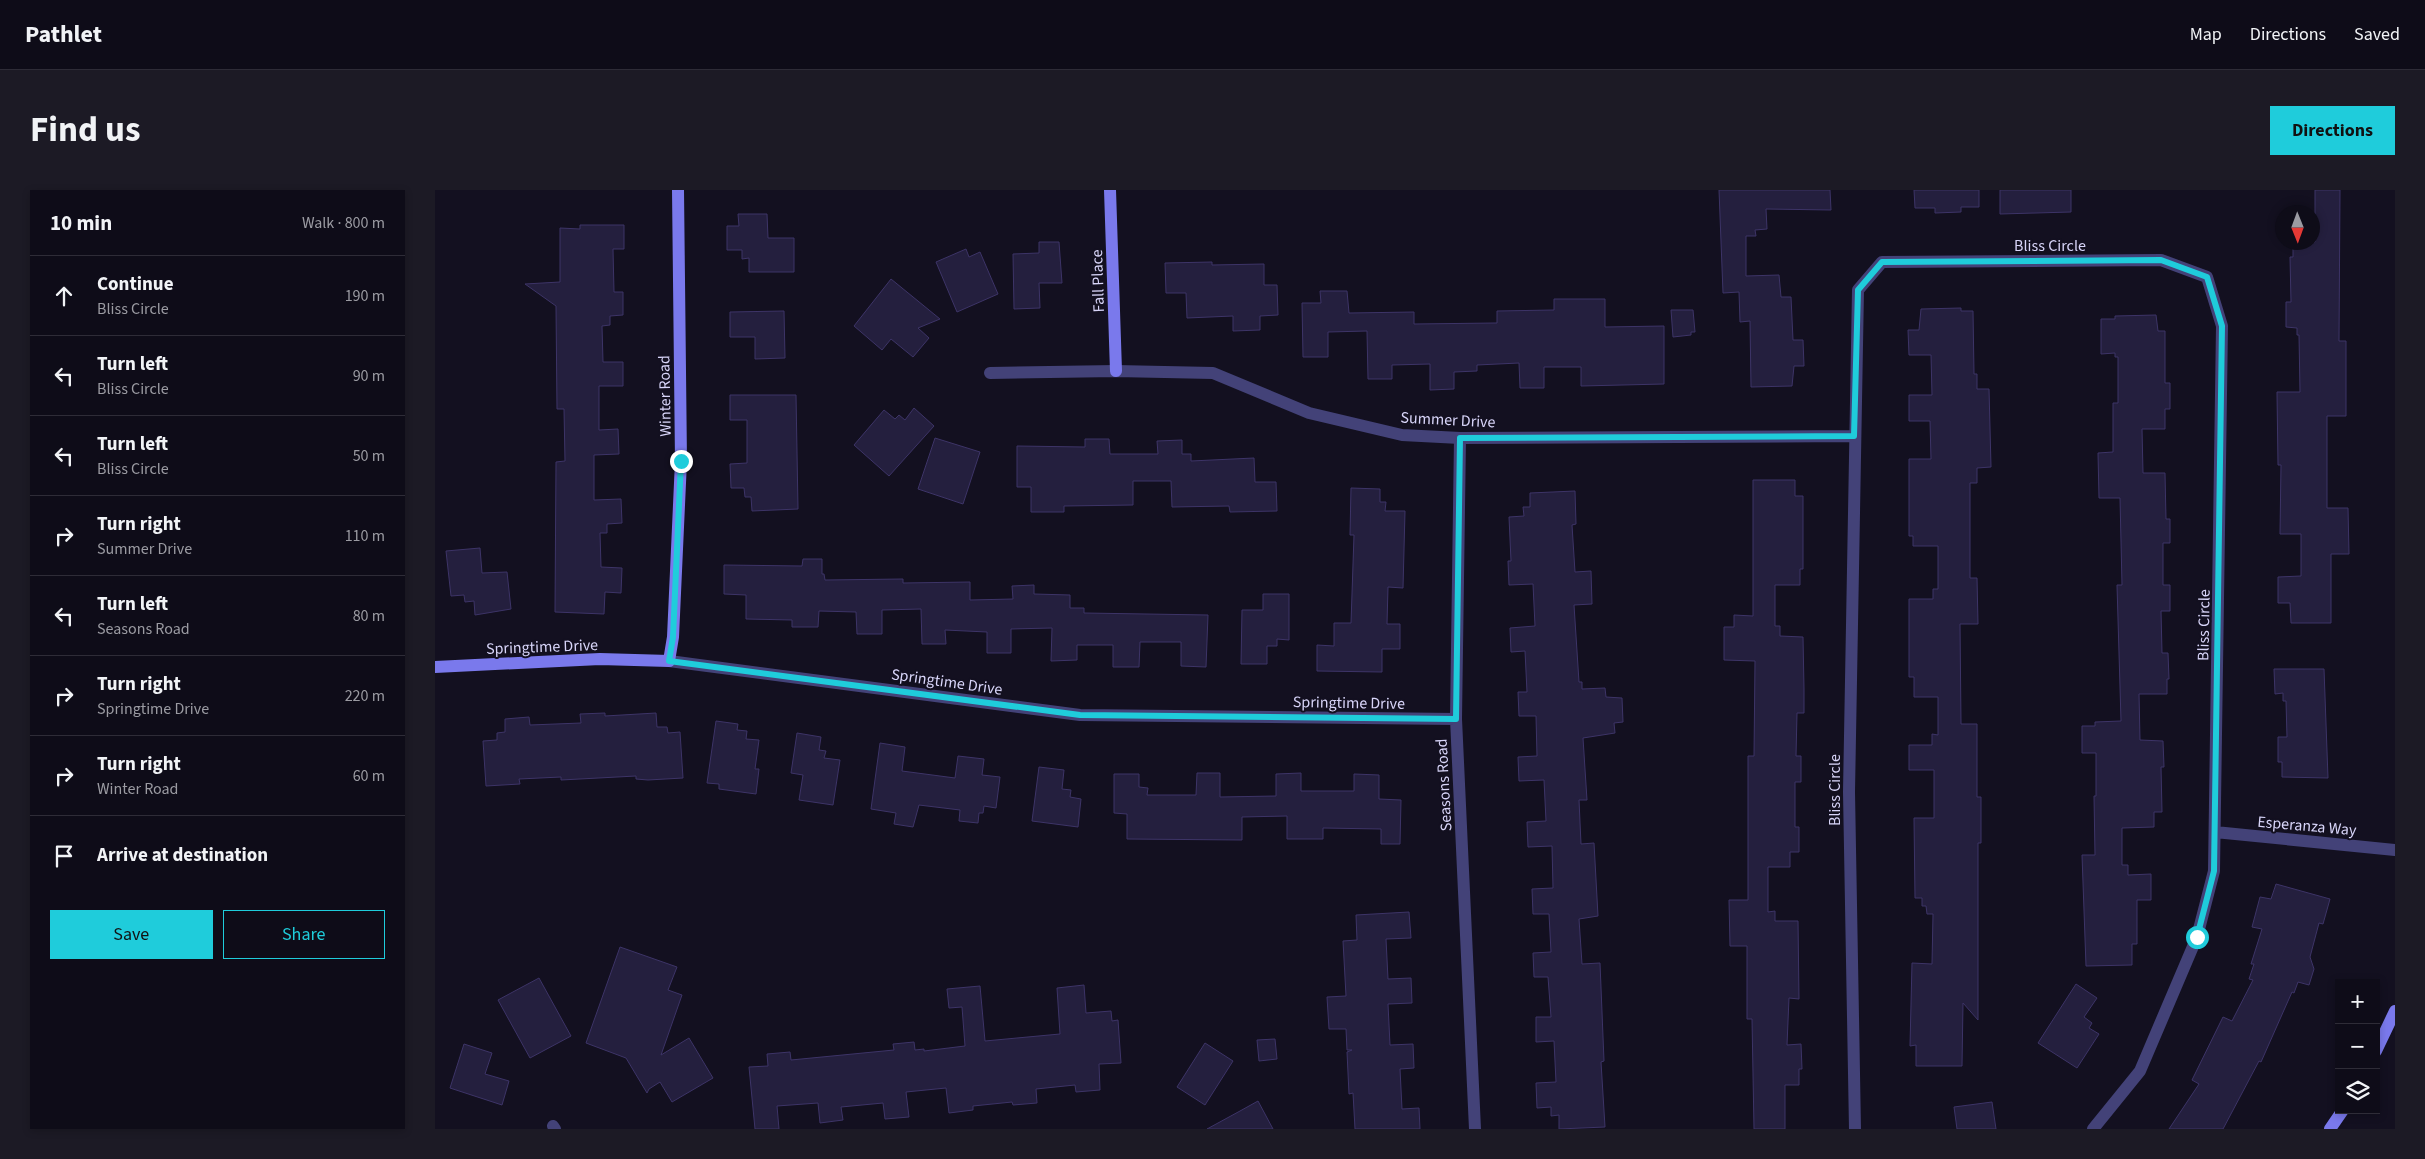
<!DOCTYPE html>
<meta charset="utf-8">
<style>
:root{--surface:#0e0c18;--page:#1c1a25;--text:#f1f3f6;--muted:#9b9ba2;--line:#2e2c37;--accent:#1fccdb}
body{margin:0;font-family:"Source Sans 3",sans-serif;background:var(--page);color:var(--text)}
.controls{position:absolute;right:15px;bottom:15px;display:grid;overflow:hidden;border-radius:0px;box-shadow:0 2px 8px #0003}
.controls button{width:45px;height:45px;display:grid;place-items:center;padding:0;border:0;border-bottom:1px solid var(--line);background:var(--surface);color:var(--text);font:25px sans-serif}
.compass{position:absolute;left:1840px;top:15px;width:45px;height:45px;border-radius:50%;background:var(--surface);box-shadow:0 2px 8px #0003;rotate:179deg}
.stop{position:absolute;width:15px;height:15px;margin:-11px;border:4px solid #1fccdb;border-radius:50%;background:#fff}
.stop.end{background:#1fccdb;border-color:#fff;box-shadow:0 1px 5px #0008}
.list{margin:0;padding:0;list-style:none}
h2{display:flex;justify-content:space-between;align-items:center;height:65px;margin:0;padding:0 20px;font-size:21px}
h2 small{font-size:16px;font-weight:400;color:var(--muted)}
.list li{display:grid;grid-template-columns:32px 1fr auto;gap:15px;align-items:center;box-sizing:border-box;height:80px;padding:0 20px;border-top:1px solid var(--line)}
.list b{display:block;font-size:19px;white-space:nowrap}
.list p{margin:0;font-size:16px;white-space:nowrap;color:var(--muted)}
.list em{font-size:16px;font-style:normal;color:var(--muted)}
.actions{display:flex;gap:10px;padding:15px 20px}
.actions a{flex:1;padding:11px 0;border:1px solid var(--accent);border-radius:0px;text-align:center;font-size:18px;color:var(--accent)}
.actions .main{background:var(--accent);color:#111}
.icon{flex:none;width:28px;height:28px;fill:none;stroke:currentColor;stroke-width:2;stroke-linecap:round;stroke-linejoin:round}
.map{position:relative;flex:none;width:1960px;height:939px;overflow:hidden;border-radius:0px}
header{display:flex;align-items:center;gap:30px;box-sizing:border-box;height:70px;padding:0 25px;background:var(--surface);border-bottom:1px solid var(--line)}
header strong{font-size:24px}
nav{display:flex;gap:28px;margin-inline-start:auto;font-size:18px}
.intro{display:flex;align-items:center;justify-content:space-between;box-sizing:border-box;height:120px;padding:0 30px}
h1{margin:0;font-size:35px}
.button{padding:12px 22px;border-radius:0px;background:var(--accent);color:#111;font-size:18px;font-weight:700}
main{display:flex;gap:30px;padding:0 30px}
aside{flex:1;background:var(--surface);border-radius:0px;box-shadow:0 2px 8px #0003}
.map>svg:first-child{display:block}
.building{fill:#241f3e;stroke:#3d3467}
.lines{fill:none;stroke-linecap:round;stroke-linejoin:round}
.street{stroke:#434278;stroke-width:12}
.secondary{stroke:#7a79ec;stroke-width:12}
.route{stroke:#1fccdb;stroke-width:6}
.labels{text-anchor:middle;stroke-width:4;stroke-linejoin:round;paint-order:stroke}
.street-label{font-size:16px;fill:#d8d5f9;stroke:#131020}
</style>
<header>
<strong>Pathlet</strong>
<nav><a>Map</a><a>Directions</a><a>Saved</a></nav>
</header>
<div class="intro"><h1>Find us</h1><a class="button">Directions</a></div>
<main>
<aside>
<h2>10 min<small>Walk · 800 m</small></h2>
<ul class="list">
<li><svg class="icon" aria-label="ahead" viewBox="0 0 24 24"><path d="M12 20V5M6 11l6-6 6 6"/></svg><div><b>Continue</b><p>Bliss Circle</p></div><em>190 m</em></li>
<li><svg class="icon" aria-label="left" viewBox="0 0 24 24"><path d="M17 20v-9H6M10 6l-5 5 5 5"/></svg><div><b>Turn left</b><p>Bliss Circle</p></div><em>90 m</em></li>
<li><svg class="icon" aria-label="left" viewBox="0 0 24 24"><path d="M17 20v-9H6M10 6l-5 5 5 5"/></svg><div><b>Turn left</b><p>Bliss Circle</p></div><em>50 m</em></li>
<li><svg class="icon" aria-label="right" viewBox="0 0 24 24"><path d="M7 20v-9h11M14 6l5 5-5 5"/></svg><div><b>Turn right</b><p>Summer Drive</p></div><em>110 m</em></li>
<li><svg class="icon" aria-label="left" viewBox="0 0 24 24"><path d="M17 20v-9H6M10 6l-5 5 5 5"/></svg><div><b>Turn left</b><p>Seasons Road</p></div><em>80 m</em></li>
<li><svg class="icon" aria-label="right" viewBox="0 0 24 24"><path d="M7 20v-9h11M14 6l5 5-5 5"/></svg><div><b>Turn right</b><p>Springtime Drive</p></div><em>220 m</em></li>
<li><svg class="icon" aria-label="right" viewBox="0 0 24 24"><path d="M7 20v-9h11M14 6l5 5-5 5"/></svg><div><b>Turn right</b><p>Winter Road</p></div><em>60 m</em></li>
<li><svg class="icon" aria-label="arrive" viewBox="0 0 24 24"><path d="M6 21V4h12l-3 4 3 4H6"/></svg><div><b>Arrive at destination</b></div></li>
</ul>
<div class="actions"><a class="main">Save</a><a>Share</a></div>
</aside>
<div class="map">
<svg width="1960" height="939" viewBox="0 0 1960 939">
<rect width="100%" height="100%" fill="#131020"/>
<path class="building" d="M 1284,0 L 1395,0 L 1396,20 L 1331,19 L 1332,39 L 1320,40 L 1321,46 L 1311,46 L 1311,86 L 1344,85 L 1346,107 L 1356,107 L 1358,150 L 1368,150 L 1369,176 L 1359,176 L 1357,196 L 1316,197 L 1315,131 L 1305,132 L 1304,102 L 1288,103 Z
M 1479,0 L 1544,0 L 1544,17 L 1526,17 L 1526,22 L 1500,23 L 1500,18 L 1480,18 Z
M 1565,0 L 1636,0 L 1636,22 L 1565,24 Z
M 1880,0 L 1905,0 L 1904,151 L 1911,151 L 1911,226 L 1892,226 L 1892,318 L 1913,318 L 1914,364 L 1896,364 L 1896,433 L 1856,433 L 1855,413 L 1843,413 L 1843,387 L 1866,386 L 1866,344 L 1845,344 L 1846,275 L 1843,275 L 1842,202 L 1865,202 L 1864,145 L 1862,145 L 1862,138 L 1851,137 L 1851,112 L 1856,112 L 1855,67 L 1858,67 L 1858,53 L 1880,52 Z
M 303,24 L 332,24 L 333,48 L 359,48 L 359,82 L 314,82 L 314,68 L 307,69 L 307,60 L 292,60 L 292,36 L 304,36 Z
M 145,35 L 189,35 L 189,59 L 178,59 L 179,102 L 188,102 L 188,125 L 175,126 L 175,135 L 167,136 L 168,172 L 188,172 L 188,196 L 164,196 L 164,240 L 183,239 L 184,264 L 159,265 L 159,310 L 186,309 L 187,333 L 172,334 L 172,343 L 165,343 L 166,377 L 187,378 L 186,403 L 170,402 L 169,424 L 120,422 L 121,272 L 130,271 L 129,219 L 122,219 L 121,116 L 90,94 L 125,92 L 125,38 L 145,39 Z
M 604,52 L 624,52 L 627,93 L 604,93 L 605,118 L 579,119 L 578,64 L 604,63 Z
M 531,59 L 534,67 L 545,62 L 563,104 L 522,122 L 501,72 Z
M 777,72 L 777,75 L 829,74 L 829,95 L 842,95 L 843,125 L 825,126 L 825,140 L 798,141 L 798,126 L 752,128 L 751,103 L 731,103 L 730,73 Z
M 456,89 L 505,129 L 483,138 L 494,148 L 478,167 L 456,149 L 447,160 L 419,136 Z
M 885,101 L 912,101 L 914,123 L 979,122 L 979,134 L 1060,133 L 1062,133 L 1062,121 L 1119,120 L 1119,109 L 1170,109 L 1170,137 L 1229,136 L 1229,194 L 1146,196 L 1146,177 L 1109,177 L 1109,198 L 1085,198 L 1084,173 L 1042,175 L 1042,181 L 1019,182 L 1019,199 L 995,200 L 995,174 L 957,175 L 957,189 L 933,189 L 932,141 L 893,142 L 893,167 L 868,167 L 867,113 L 886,113 Z
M 1526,118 L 1526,121 L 1538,121 L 1539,184 L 1542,184 L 1542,199 L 1554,199 L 1556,277 L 1542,278 L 1542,293 L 1535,293 L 1535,388 L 1542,388 L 1543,434 L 1525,434 L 1526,534 L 1542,534 L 1542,607 L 1546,607 L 1546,653 L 1543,653 L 1543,830 L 1528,813 L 1527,876 L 1481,876 L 1481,855 L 1475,856 L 1477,773 L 1497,774 L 1498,724 L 1492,724 L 1491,716 L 1487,716 L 1487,708 L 1480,708 L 1479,628 L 1499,628 L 1499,580 L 1474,580 L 1474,555 L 1497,555 L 1497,544 L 1503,545 L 1503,507 L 1479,507 L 1479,487 L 1474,487 L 1474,409 L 1498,409 L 1498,399 L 1503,399 L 1503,356 L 1478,356 L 1478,346 L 1474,346 L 1474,269 L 1496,269 L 1495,231 L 1474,231 L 1474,205 L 1497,205 L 1496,165 L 1474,165 L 1473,140 L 1484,140 L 1486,119 Z
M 1236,120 L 1258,120 L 1260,142 L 1256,142 L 1256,145 L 1238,147 Z
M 349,121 L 350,168 L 320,169 L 320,147 L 295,147 L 295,122 Z
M 1721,125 L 1723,141 L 1730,141 L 1730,193 L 1735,193 L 1735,219 L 1730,219 L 1730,239 L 1707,239 L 1708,283 L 1730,283 L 1731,329 L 1735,329 L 1735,353 L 1728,353 L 1728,395 L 1735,395 L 1735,421 L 1726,421 L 1727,463 L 1733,463 L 1734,489 L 1732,489 L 1732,504 L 1704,504 L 1705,550 L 1728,551 L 1729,577 L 1726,577 L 1727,622 L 1719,622 L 1719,637 L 1687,638 L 1687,675 L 1693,675 L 1693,685 L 1716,684 L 1716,710 L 1702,710 L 1702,754 L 1697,754 L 1697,775 L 1651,776 L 1647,665 L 1660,665 L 1659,606 L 1661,606 L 1661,563 L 1647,563 L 1647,536 L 1660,536 L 1660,532 L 1686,531 L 1682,395 L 1687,395 L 1685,308 L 1664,308 L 1663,263 L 1678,262 L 1678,213 L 1683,213 L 1683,167 L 1680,167 L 1680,163 L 1666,164 L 1666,129 L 1680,129 L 1680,126 Z
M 295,205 L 361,205 L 363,319 L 317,321 L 316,307 L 310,307 L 309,298 L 296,298 L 295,274 L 312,273 L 312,230 L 295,230 Z
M 479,218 L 499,236 L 454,286 L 419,255 L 449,220 L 460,229 L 464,225 L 470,230 Z
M 500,248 L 545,262 L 528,314 L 483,299 Z
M 650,249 L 674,249 L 675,264 L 723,264 L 722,251 L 747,250 L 747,264 L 756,264 L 756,271 L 819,268 L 820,292 L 841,292 L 842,321 L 795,322 L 794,316 L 737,317 L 736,291 L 698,291 L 698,315 L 629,316 L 629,322 L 596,322 L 596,297 L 582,297 L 582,256 L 650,257 Z
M 1318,290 L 1360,290 L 1360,306 L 1368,306 L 1368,379 L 1365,379 L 1365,395 L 1340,395 L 1340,436 L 1345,436 L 1345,446 L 1368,447 L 1369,499 L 1369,523 L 1362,523 L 1361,566 L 1366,566 L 1366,592 L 1360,592 L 1360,637 L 1364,637 L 1364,662 L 1355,662 L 1355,677 L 1333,677 L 1333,722 L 1340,721 L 1340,731 L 1363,731 L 1364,809 L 1354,808 L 1352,855 L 1366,854 L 1367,879 L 1364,879 L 1364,895 L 1350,895 L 1350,939 L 1319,939 L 1317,829 L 1312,829 L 1312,756 L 1295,756 L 1294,710 L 1313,710 L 1313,566 L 1319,566 L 1320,471 L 1289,470 L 1289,437 L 1299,437 L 1299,425 L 1318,426 Z
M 916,298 L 945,299 L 945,312 L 951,312 L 950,321 L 970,321 L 968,398 L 953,397 L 952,434 L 965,434 L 965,459 L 947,459 L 947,482 L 882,481 L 882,455 L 899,456 L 899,433 L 916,433 L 919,345 L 915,345 Z
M 1140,301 L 1141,334 L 1137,335 L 1140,382 L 1156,381 L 1157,414 L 1139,415 L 1144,492 L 1147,492 L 1147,499 L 1170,498 L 1171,507 L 1187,508 L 1188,532 L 1179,533 L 1180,543 L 1148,548 L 1152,610 L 1144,610 L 1146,654 L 1159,653 L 1163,726 L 1144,729 L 1147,774 L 1165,773 L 1169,871 L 1166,872 L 1170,937 L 1124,939 L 1124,925 L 1116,926 L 1116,917 L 1102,918 L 1101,893 L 1121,892 L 1119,851 L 1101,852 L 1101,827 L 1116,827 L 1113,787 L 1099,787 L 1098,763 L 1116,762 L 1114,724 L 1098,724 L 1097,699 L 1118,698 L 1117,656 L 1093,657 L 1092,632 L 1111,631 L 1109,590 L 1084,591 L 1083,567 L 1102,566 L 1101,526 L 1084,526 L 1083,502 L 1092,502 L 1090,461 L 1076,462 L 1075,438 L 1100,436 L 1098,394 L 1074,395 L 1073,371 L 1076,371 L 1074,327 L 1089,326 L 1088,317 L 1095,317 L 1095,303 Z
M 45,358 L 47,383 L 72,382 L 76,419 L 40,425 L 39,411 L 30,412 L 29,405 L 16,406 L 11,361 Z
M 368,369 L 387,369 L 387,384 L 389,384 L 390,390 L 468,389 L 468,393 L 535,392 L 535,410 L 578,409 L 577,396 L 599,395 L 599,404 L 635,405 L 635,418 L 649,418 L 649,423 L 773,425 L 771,477 L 746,476 L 746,452 L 705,452 L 704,477 L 678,477 L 678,455 L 642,455 L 642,470 L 616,471 L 617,438 L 576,439 L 576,463 L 552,463 L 552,442 L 510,440 L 511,454 L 487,454 L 486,419 L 447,420 L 447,444 L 422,444 L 421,422 L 384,421 L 383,437 L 357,437 L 357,430 L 311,429 L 311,405 L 289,404 L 289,375 L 367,376 Z
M 828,404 L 854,404 L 854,450 L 842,449 L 842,456 L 832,456 L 832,474 L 806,474 L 807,420 L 828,420 Z
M 1839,479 L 1889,479 L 1893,588 L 1847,587 L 1847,572 L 1843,572 L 1843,547 L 1852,547 L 1851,511 L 1848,511 L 1848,503 L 1840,504 Z
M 170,523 L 170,526 L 221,523 L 222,537 L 232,537 L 233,543 L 245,542 L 248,588 L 213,590 L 201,589 L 201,586 L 126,590 L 126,587 L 84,589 L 85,594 L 51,596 L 48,551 L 62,550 L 62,543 L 70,542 L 70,529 L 94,527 L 95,535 L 146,533 L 145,524 Z
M 281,531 L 303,534 L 302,540 L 312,541 L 311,549 L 324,550 L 320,579 L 324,579 L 321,604 L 284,599 L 284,594 L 272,593 Z
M 362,543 L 386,547 L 384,560 L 391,561 L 389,568 L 405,570 L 398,615 L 364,610 L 368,585 L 356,583 Z
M 445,553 L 470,557 L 467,581 L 520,588 L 523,566 L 549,569 L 547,585 L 565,587 L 561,618 L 549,616 L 548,623 L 544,623 L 543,633 L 524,631 L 525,620 L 484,615 L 478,637 L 459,634 L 461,623 L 436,619 Z
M 604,577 L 629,580 L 627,599 L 636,600 L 635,607 L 646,609 L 643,637 L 597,631 Z
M 762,583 L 785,583 L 785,607 L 841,606 L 841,584 L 866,583 L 866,601 L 919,601 L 919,584 L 944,585 L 944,609 L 966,610 L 965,654 L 946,654 L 946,639 L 888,638 L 888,649 L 852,649 L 852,626 L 807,627 L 807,650 L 692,649 L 692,624 L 679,623 L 679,584 L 704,584 L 704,597 L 713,598 L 712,605 L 761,605 Z
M 1841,694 L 1895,709 L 1888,734 L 1884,733 L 1875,767 L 1879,779 L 1874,795 L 1863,792 L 1859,803 L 1857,802 L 1826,872 L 1824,871 L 1788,939 L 1734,939 L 1764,894 L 1757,890 L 1788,827 L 1797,831 L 1818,790 L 1814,789 L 1819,774 L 1816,774 L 1827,739 L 1817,737 L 1825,707 L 1836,709 Z
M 974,722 L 976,748 L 951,749 L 953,789 L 976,788 L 977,813 L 953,814 L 955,855 L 978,854 L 979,878 L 965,879 L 967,919 L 984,918 L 985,939 L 920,939 L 918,903 L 914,904 L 912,862 L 917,860 L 912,860 L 911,839 L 894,839 L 892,807 L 911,806 L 908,751 L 922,750 L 921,725 Z
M 185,757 L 242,777 L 233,800 L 247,805 L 226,865 L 254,848 L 278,888 L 237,912 L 225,892 L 214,899 L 212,903 L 191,868 L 151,853 Z
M 104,788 L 136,846 L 95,868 L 63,810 Z
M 1641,794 L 1662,808 L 1649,827 L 1657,833 L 1654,838 L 1664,844 L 1642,878 L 1603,853 Z
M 649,795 L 651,823 L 676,821 L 677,831 L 683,830 L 686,873 L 664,874 L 665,900 L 641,902 L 640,895 L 601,899 L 602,913 L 578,915 L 577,912 L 538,916 L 538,920 L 514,923 L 511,898 L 471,902 L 474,927 L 450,929 L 448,913 L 406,917 L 408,930 L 385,933 L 383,913 L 342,916 L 344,939 L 320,939 L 314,877 L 333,876 L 332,864 L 355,862 L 356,870 L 459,860 L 458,854 L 479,852 L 480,860 L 489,859 L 489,861 L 530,856 L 527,817 L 514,818 L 512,799 L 545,796 L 550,851 L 625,844 L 622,798 Z
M 840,849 L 842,869 L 824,871 L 822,850 Z
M 770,853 L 798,871 L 770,915 L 742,897 Z
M 29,854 L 57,863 L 50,884 L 74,891 L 67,915 L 15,898 Z
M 823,911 L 838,939 L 772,939 L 805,921 Z
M 1557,912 L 1561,939 L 1522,939 L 1519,917 Z"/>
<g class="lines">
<path class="street" d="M 555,183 L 681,181 L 778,183 L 874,223 L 967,245 L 1025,248 L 1419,246
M 1025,248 L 1021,529 L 1040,939
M 234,471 L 645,525 L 1021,529
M 1780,642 L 1960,660
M 118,936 L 120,939
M 1420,939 L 1414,602 L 1423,100 L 1447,72 L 1726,70 L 1772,87 L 1787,136 L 1779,681 L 1762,747 L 1705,881 L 1658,939"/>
<path class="secondary" d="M 675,0 L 681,181
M 0,477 L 165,469 L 234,471 L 238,447 L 246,271 L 243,0
M 1941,861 L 1960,821
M 1895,939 L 1908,920"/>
</g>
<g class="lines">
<path class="route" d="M 246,271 L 238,447 L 234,471 L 645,525 L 1021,529 L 1025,248 L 1419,246 L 1423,100 L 1447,72 L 1726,70 L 1772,87 L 1787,136 L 1779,681 L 1762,747"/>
</g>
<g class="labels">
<g class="street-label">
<text x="1615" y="61">Bliss Circle</text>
<text transform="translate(662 91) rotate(-92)" y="6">Fall Place</text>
<text transform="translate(229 206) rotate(-91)" y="6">Winter Road</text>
<text transform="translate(1013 229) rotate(3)" y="6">Summer Drive</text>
<text transform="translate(1768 435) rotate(-89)" y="6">Bliss Circle</text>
<text transform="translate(107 456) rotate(-2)" y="6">Springtime Drive</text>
<text transform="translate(512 491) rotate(8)" y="6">Springtime Drive</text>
<text transform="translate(914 512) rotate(1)" y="6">Springtime Drive</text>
<text transform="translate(1008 595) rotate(-93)" y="6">Seasons Road</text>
<text transform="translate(1399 600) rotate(-90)" y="6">Bliss Circle</text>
<text transform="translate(1872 635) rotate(5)" y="6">Esperanza Way</text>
</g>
</g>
</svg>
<div class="controls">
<button>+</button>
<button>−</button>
<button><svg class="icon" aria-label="layers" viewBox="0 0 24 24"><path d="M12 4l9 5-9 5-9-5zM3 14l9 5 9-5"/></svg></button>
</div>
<svg class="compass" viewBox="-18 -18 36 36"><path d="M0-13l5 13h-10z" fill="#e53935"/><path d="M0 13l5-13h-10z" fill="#9b9ba2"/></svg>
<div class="stop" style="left:1762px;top:747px"></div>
<div class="stop end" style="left:246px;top:271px"></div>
</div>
</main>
